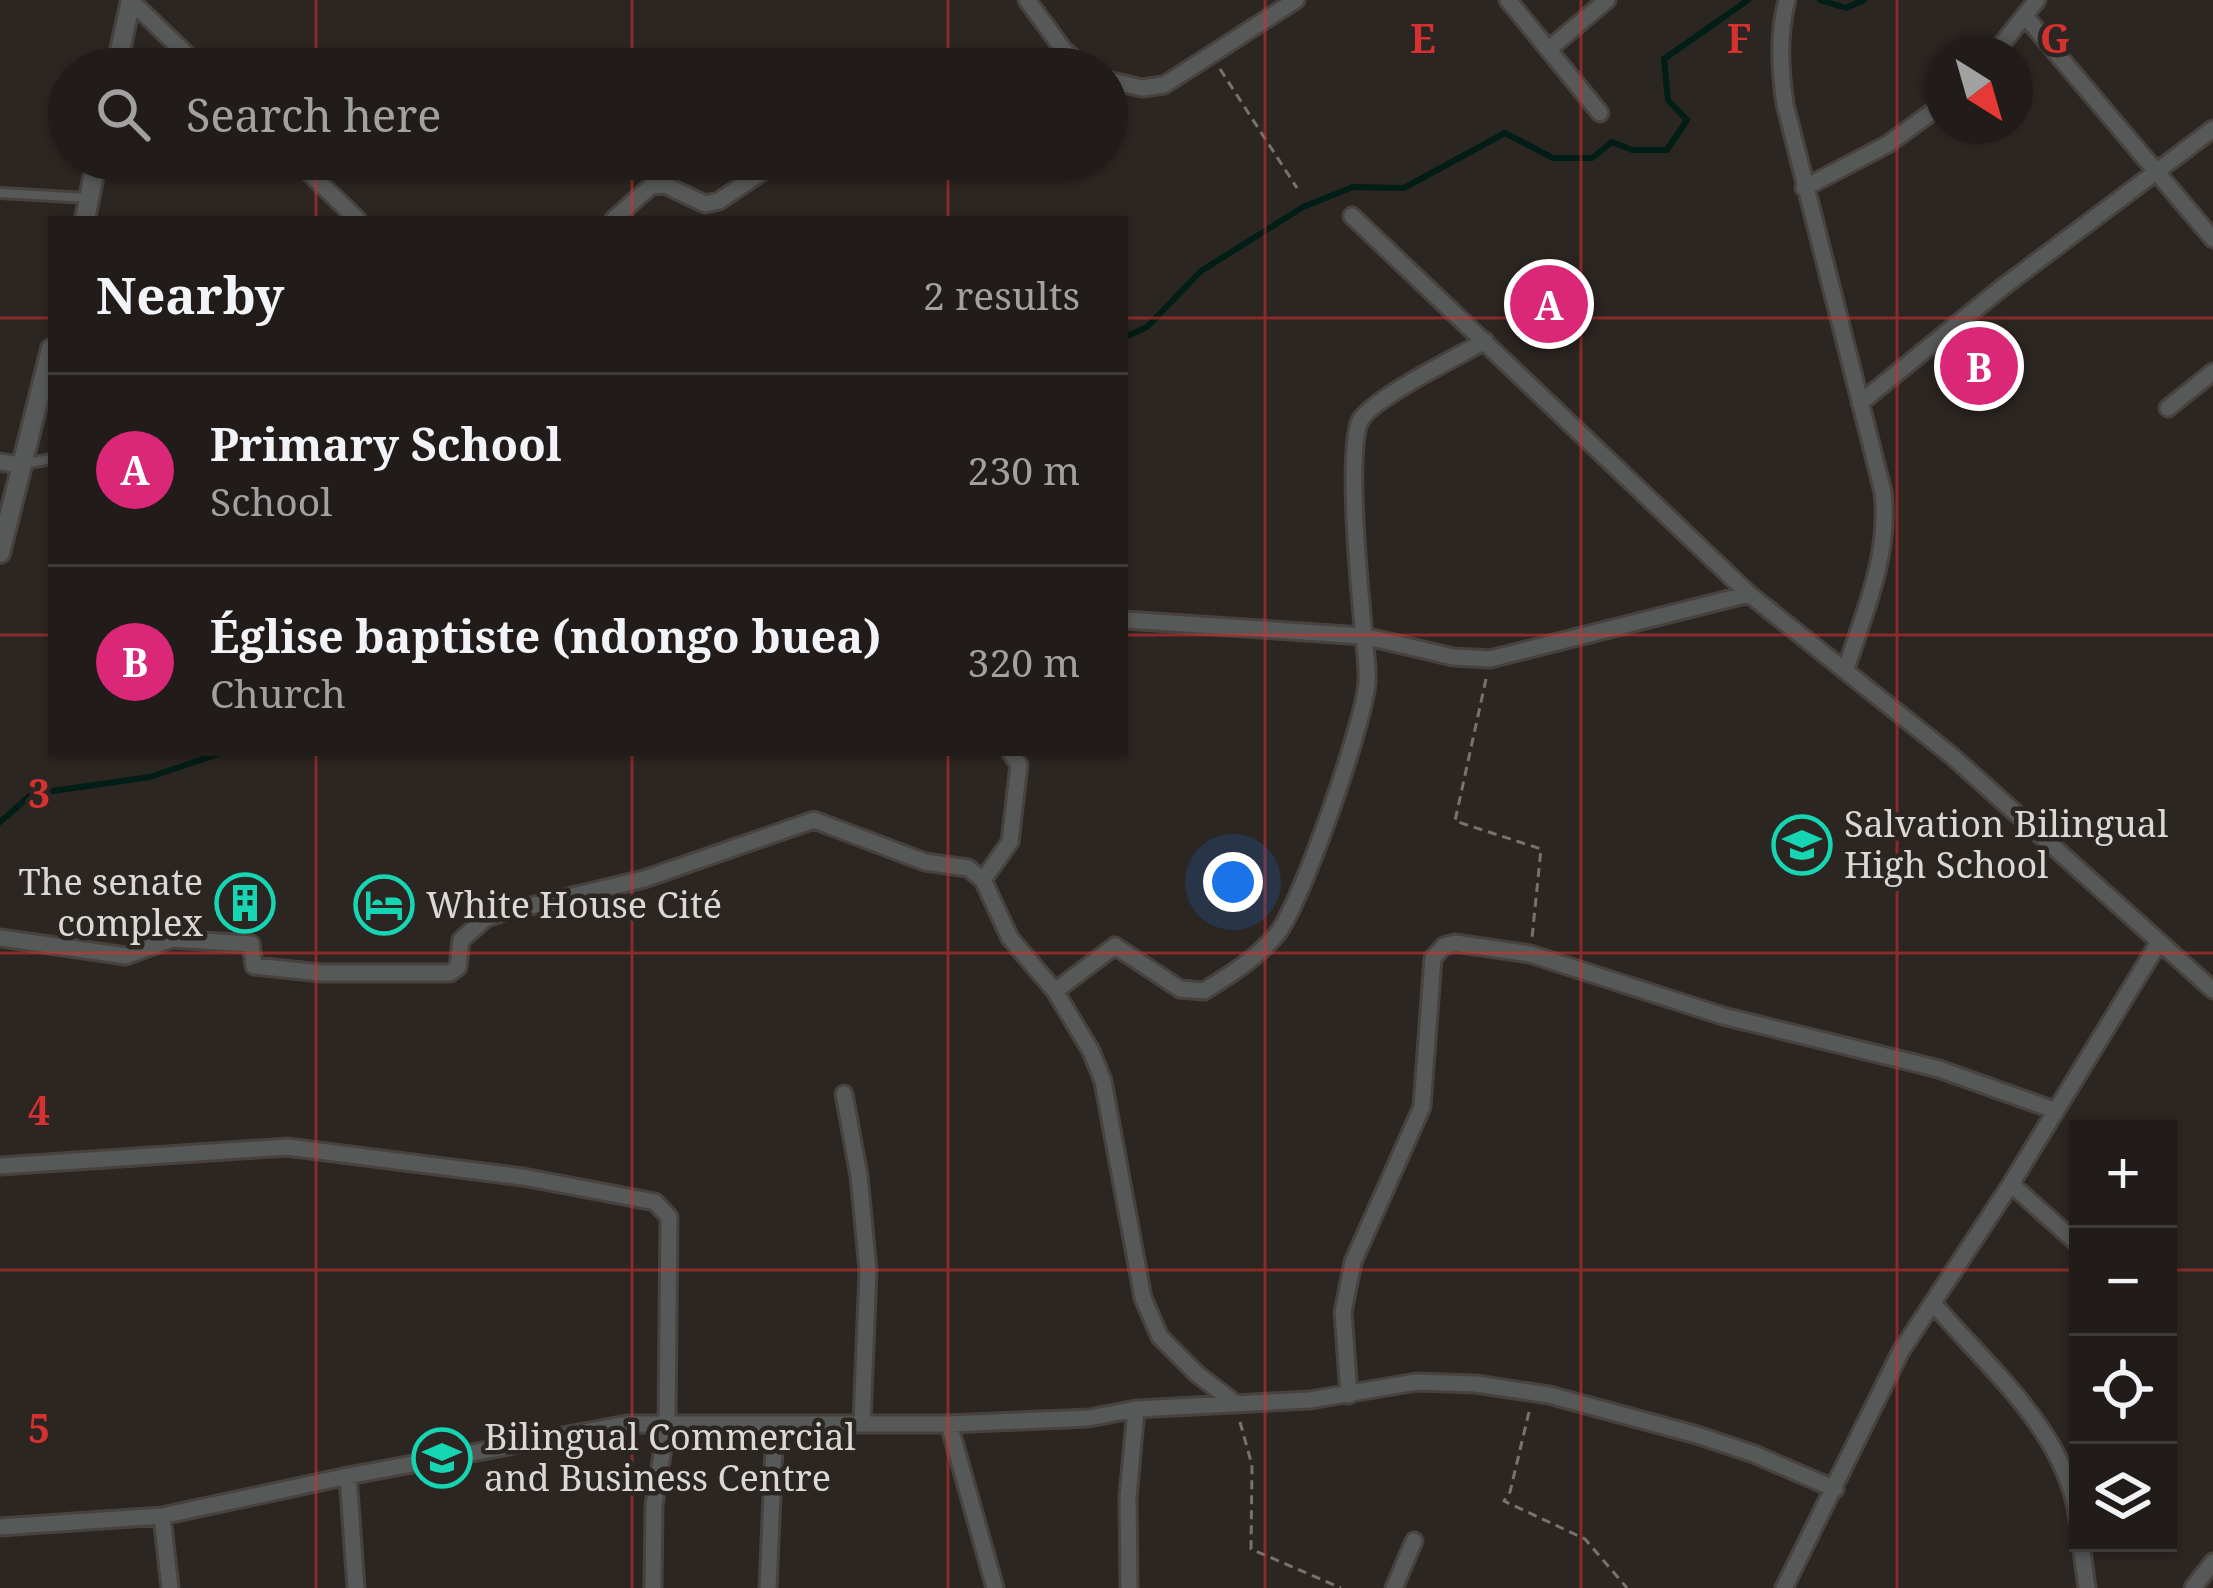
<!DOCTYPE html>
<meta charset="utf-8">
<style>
:root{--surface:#211c1a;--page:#292523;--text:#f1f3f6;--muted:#a2a1a2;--line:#3e3a39;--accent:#db2777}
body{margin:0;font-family:"Noto Serif",serif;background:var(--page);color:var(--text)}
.controls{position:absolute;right:36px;bottom:36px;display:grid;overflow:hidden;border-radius:0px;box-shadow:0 3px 9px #0004}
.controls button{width:108px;height:108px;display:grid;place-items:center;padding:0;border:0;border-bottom:3px solid var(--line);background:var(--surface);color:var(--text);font:60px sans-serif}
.compass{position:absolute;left:1925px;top:36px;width:108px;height:108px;border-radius:50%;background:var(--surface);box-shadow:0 3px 9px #0004;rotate:143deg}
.you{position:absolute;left:1233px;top:882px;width:42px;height:42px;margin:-30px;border:9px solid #fff;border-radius:50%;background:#1a73e8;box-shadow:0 0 0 18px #1a73e833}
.badge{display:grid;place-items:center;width:78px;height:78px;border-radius:50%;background:var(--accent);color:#fff;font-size:39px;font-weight:700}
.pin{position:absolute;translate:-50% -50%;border:6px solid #fff;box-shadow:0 3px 12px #0006}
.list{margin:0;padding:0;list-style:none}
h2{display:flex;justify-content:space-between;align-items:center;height:156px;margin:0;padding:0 48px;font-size:51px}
h2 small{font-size:39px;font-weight:400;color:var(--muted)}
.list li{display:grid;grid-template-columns:78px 1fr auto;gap:36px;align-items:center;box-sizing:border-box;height:192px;padding:0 48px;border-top:3px solid var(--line)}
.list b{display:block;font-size:45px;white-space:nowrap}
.list p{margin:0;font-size:39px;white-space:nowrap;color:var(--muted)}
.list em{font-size:39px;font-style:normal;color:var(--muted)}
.icon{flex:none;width:66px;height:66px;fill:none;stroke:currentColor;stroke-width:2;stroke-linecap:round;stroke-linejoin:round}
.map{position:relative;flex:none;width:2213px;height:1588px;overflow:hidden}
.search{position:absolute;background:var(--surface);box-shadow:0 3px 9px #0004;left:48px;top:48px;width:1080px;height:132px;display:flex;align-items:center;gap:30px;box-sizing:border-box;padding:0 42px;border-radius:66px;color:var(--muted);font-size:45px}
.panel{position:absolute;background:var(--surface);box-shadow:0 3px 9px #0004;left:48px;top:216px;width:1080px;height:540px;border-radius:0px}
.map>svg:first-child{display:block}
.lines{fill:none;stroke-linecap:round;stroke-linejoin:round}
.stream{stroke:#001d16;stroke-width:6}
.service-casing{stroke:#48423f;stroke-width:14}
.minor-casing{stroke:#48423f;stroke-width:21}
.tertiary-casing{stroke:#48423f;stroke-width:24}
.path{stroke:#76726e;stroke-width:3;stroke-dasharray:9 6;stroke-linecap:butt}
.service{stroke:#565958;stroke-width:8}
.minor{stroke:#565958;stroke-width:15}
.tertiary{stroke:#565958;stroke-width:18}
.grid{fill:none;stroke:#d63131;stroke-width:3;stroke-opacity:0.55}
.labels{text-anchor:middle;stroke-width:9;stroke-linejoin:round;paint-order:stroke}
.poi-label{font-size:36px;fill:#dbd8d5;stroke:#2c2622;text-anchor:start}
.grid-label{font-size:39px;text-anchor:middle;font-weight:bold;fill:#d63131;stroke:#2c2622;stroke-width:9;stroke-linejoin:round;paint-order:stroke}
</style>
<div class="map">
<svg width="2213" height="1588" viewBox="0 0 2213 1588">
<rect width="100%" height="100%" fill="#2c2622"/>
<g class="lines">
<path class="stream" d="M 1820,0 L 1846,8 L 1864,0
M 1125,337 L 1147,327 L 1201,271 L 1303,207 L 1353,187 L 1404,188 L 1505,133 L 1553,158 L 1592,158 L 1612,142 L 1632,150 L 1667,150 L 1687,120 L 1668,100 L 1664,59 L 1748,0
M 0,822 L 32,794 L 150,777 L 221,753"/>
<defs>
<path id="service" d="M 0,193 L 88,198
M 23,464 L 51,459"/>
<path id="minor" d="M 1027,0 L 1063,49 L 1085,69
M 1508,0 L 1600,113
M 1787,0 C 1778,35 1780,69 1785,104 L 1883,492 C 1890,555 1865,610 1846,669
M 131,1 L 202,69
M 2025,16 L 2213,239
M 1549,49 L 1607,0
M 1994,54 L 2037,0
M 1107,80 L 1142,88 L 1164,85 L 1296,0
M 295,159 L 357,219
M 1804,188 L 1888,144 L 1943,104
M 1352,216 L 1749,594 L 1952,756 L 2213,990
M 614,219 L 651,186 L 665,185 L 705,204 L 719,201 L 781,159
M 1485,341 C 1459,356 1371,399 1360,421 C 1346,454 1360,595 1364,636 L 1453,657 L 1490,659 L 1749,594
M 1860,403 L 1999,290 L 2213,129
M 2168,408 L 2213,372
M 0,462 L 19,465
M 983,880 L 1010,842 L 1019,765 L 1011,753
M 0,938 L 126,956 L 172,939 L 251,944 L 254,966 L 321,973 L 450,973 L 458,967 L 461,940 L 486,918 L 505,912 L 644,879 L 814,820 L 925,862 L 968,868 L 983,880 L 1010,938 L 1055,991 L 1091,1051 L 1103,1081 L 1143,1298 L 1160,1337 L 1197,1374 L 1235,1403
M 1055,991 L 1115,946 L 1180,989 L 1204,991 C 1230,975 1257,958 1277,934 C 1301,905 1365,721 1367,682 C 1368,667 1365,651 1364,636 L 1125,620
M 844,1094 L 859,1176 L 868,1270 L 862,1422
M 0,1166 L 287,1147 L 523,1177 L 655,1202 L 669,1217 L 667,1423 L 654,1505 L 653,1588
M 2011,1184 L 2078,1244
M 1933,1303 C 1987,1367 2066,1431 2078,1519
M 1349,1395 L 1343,1312 L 1353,1262 L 1422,1107 L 1433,958 L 1444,946 L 1455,943 L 1530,954 L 1723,1016 L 1939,1069 L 2054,1110
M 949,1424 L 995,1588
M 348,1476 L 356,1588
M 162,1516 L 170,1588
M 0,1527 L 162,1516 L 348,1476 L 627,1424 L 949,1424 L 1089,1418 L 1136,1409 L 1310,1400 L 1416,1382 L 1476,1384 L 1549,1395 L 1697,1435 L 1754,1454 L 1835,1489
M 2081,1543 L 2087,1588
M 768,1588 L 775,1425
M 1129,1588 L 1128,1497 L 1136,1409
M 1394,1588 L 1414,1541
M 1784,1588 L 1901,1351 L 2011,1184 L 2158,944
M 2193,1588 L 2213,1562"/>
<path id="tertiary" d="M 116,69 L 131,0
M 85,219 L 97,159
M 0,553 L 51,349"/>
</defs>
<use href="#service" class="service-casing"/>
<use href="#minor" class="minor-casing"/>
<use href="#tertiary" class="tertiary-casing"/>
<path class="path" d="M 1220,69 L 1297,188
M 1486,679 L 1455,821 L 1541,849 L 1532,938
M 1529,1412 L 1510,1492 L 1504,1501 L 1585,1539 L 1627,1588
M 1240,1422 L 1252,1465 L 1251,1549 L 1341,1588"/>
<use href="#service" class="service"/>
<use href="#minor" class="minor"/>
<use href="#tertiary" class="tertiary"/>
</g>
<path class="grid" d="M 316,0 L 316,69M 632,0 L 632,69M 948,0 L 948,69M 1265,0 L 1265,1588M 1581,0 L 1581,1588M 1897,0 L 1897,1588M 316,159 L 316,219M 632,159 L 632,219M 948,159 L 948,219M 0,318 L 51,318M 1125,318 L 2213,318M 0,635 L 51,635M 1125,635 L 2213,635M 316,753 L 316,1588M 632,753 L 632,1588M 948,753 L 948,1588M 0,953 L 2213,953M 0,1270 L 2078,1270M 2168,1270 L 2213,1270"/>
<defs>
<symbol id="school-ring" viewBox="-11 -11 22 22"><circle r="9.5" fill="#2c2622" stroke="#15d5b3" stroke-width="1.5"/><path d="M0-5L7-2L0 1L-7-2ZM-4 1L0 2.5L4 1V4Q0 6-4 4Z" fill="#15d5b3"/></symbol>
<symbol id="building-ring" viewBox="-11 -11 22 22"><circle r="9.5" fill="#2c2622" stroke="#15d5b3" stroke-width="1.5"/><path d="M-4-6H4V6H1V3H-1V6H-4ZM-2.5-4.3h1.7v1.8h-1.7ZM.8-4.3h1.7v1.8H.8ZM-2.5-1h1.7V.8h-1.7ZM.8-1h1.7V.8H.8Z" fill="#15d5b3"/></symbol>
<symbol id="hotel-ring" viewBox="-11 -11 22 22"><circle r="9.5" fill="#2c2622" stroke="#15d5b3" stroke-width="1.5"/><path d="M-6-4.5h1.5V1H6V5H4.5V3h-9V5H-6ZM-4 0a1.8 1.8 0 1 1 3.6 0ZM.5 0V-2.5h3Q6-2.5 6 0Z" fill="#15d5b3"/></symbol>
</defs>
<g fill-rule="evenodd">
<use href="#school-ring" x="1769" y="812" width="66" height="66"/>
<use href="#building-ring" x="212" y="870" width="66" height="66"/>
<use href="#hotel-ring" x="351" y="872" width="66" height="66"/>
<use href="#school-ring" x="409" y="1425" width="66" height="66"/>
</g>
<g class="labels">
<g class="poi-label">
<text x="1844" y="837">Salvation Bilingual<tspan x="1844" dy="41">High School</tspan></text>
<text x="203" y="895" text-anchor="end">The senate<tspan x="203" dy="41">complex</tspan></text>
<text x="426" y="918">White House Cité</text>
<text x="484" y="1450">Bilingual Commercial<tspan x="484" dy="41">and Business Centre</tspan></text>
</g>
</g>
<g class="grid-label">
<text x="1423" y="53">E</text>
<text x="1739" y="53">F</text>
<text x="2055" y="53">G</text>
<text x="39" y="808">3</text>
<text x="39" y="1125">4</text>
<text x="39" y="1443">5</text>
</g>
</svg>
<div class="controls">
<button>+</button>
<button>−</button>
<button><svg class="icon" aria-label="locate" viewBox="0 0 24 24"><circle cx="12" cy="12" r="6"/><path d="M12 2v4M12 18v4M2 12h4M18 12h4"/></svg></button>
<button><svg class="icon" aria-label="layers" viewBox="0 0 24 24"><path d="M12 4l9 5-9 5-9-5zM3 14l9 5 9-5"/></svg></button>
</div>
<svg class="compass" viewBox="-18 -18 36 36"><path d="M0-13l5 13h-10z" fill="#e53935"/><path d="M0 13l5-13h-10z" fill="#a2a1a2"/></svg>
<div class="you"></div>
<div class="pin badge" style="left:1549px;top:304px">A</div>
<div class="pin badge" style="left:1979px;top:366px">B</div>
<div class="search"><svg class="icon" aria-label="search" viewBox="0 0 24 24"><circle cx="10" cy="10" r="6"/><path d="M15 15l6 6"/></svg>Search here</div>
<section class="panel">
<h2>Nearby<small>2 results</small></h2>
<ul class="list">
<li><span class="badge">A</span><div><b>Primary School</b><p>School</p></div><em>230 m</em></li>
<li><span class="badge">B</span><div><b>Église baptiste (ndongo buea)</b><p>Church</p></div><em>320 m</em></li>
</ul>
</section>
</div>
